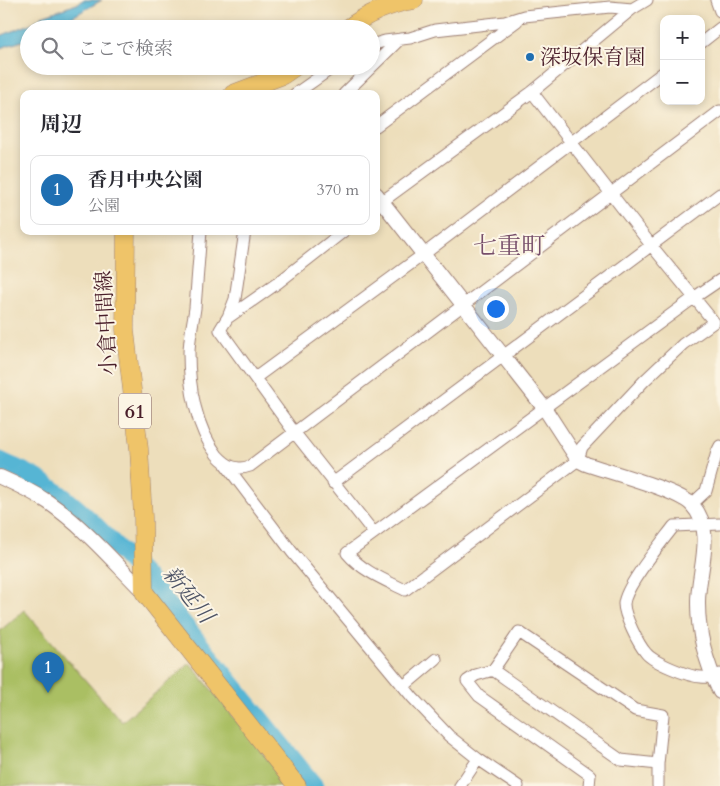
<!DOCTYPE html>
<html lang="ja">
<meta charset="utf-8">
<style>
:root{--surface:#fff;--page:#f2f2f3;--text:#2b2b33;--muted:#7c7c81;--line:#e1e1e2;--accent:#1f6fb2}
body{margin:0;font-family:Cardo,"Noto Serif JP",serif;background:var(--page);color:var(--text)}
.controls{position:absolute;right:15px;top:15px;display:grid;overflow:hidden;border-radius:10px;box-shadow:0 2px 8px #0003}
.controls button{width:45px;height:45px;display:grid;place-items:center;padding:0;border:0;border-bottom:1px solid var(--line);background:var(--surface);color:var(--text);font:25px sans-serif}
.you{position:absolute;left:495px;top:308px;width:18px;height:18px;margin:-12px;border:4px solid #fff;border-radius:50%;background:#1a73e8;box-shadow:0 0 0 8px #1a73e833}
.badge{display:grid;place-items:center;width:32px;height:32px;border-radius:50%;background:var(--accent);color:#fff;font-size:16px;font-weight:700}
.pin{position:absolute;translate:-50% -41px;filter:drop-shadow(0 1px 2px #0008)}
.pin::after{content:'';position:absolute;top:26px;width:18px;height:15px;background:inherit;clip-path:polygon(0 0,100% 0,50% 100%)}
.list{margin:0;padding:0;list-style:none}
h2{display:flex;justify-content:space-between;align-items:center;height:65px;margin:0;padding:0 20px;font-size:21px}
h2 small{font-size:16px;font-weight:400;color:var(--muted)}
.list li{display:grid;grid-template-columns:32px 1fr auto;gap:15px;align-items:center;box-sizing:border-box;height:70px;margin:0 10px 10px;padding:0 10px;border:1px solid var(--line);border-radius:10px}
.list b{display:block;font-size:19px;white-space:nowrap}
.list p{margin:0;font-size:16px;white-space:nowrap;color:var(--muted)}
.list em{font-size:16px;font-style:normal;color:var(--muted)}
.icon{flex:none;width:28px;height:28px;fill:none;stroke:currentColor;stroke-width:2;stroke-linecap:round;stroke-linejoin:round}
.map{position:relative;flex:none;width:720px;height:786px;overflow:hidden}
.search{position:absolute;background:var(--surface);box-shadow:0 2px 8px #0003;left:20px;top:20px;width:360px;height:55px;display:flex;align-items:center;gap:12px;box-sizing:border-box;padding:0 18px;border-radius:28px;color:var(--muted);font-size:19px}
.panel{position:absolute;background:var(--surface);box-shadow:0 2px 8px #0003;left:20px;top:90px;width:360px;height:145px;border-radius:10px}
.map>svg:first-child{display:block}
.green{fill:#aabf63;stroke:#7a6f47}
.water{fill:#56b5d4;stroke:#506a80}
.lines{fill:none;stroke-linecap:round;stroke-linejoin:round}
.river{stroke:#56b5d4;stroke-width:19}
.minor-casing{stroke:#9c7e73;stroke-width:13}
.tertiary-casing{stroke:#9c7e73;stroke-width:16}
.primary-casing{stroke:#9c7e73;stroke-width:19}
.minor{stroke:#fff;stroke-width:11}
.tertiary{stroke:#fff;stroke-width:14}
.primary{stroke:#efc469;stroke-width:18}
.poi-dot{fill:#1f6fb2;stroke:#fcf5e5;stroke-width:2}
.labels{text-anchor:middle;stroke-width:4;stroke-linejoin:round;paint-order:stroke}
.shield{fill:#fcf5e5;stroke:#7f5f63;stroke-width:1}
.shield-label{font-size:20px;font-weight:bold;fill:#4a1f2b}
.poi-label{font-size:21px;fill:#4a1f2b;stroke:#fcf5e5;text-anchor:start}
.street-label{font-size:21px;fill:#4a1f2b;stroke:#fcf5e5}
.water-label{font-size:22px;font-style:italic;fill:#4e5466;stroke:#fcf5e5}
.quarter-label{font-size:24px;fill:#774f6b;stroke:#fcf5e5}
</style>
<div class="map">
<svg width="720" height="786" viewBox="0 0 720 786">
<rect width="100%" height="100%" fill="#fcf5e5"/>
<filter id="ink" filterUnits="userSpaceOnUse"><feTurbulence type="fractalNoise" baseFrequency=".02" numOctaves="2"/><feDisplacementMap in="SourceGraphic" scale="10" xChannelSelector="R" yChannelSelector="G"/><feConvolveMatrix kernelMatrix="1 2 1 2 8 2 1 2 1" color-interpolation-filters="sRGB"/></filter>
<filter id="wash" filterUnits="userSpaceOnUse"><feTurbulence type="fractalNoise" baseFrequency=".0096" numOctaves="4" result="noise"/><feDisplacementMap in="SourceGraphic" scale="20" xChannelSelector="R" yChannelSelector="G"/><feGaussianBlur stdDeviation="1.12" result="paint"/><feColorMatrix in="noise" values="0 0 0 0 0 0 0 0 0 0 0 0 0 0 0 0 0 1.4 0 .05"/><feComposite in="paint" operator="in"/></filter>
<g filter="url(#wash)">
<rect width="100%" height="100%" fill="#eddebb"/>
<path class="green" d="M 24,610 L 122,722 L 190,663 L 289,786 L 0,786 L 0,631 Z"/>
<path class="water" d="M 83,0 L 102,0 L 67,20 L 57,27 L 52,29 L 29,29 L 29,39 L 0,48 L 0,36 L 33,23 L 42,16 L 77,4 Z"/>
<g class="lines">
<path class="river" d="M 0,461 C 14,468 29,473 42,482 C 81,507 114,545 146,578 L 314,786"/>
</g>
</g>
<g filter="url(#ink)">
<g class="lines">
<defs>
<path id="minor" d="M 716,0 L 720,11
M 701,43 L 720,28
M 371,45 L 385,41 L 410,38 L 435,30 L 505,22 L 524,16 L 610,7 L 632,9
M 532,92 L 651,245 L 714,322 L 683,344 L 644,381 L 582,447 L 578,460 L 405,590 C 385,580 362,571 347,553 L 695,297 L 720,280
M 295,94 L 335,66
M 344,94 L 400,39
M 376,126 L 517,21
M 376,206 L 532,92 L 632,9 L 647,0
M 201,231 C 199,257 197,282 195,308 C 193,323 189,338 189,353 C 189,387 196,428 217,455 C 227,466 236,471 250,466 L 720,111
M 245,231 L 235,299 L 228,317 L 220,330 L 294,432 L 374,533
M 229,317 L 279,282 L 344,231
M 255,378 L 424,254 L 664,72
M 226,465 L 292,552 L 413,698 L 449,736 L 478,759 L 460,786
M 333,483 L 720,194
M 692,504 L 706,491 L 717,452 L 720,446
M 720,524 L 674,526 C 662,542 625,586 624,604 C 624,615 638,644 646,653 C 653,662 689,677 701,677 C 708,678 714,677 720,674
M 493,670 L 519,632 L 635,710 L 663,715 L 658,764
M 404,686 L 436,659
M 478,759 L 518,786
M 589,786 L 590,775 L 479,696 L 467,681 L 476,675 L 493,670 L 621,760 L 658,764 L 658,786"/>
<path id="tertiary" d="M 376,194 L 545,409 L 578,460 L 586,464 C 609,472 678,490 692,505 C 717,531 697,573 698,604 C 698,634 707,665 720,692
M 0,477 C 16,484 33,492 48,502 C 84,527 113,561 144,592"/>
<path id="primary" d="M 347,29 C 365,15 391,3 414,0
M 233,94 L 283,75 L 296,66
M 126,231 L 125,330 L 139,449 L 143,517 L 144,592 L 297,786"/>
</defs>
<use href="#minor" class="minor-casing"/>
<use href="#tertiary" class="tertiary-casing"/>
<use href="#primary" class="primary-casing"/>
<use href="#minor" class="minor"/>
<use href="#tertiary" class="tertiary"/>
<use href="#primary" class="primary"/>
</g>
</g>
<circle class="poi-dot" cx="530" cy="57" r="5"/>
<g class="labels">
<rect class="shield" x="119" y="393.5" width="32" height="35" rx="4"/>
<g class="shield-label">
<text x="135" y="418">61</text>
</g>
<g class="poi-label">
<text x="540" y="64">深坂保育園</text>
</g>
<g class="street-label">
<text transform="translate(106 323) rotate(-93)" y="7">小倉中間線</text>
</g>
<g class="water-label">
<text transform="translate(189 594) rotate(51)" y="8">新延川</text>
</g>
<g class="quarter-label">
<text x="509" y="254">七重町</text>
</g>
</g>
</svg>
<div class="controls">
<button>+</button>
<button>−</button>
</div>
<div class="you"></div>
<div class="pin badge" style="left:48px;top:693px">1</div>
<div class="search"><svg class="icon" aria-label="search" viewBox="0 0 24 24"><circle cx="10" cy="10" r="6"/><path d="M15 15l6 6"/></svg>ここで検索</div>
<section class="panel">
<h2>周辺<small></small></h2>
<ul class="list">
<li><span class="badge">1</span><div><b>香月中央公園</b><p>公園</p></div><em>370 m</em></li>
</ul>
</section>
</div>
